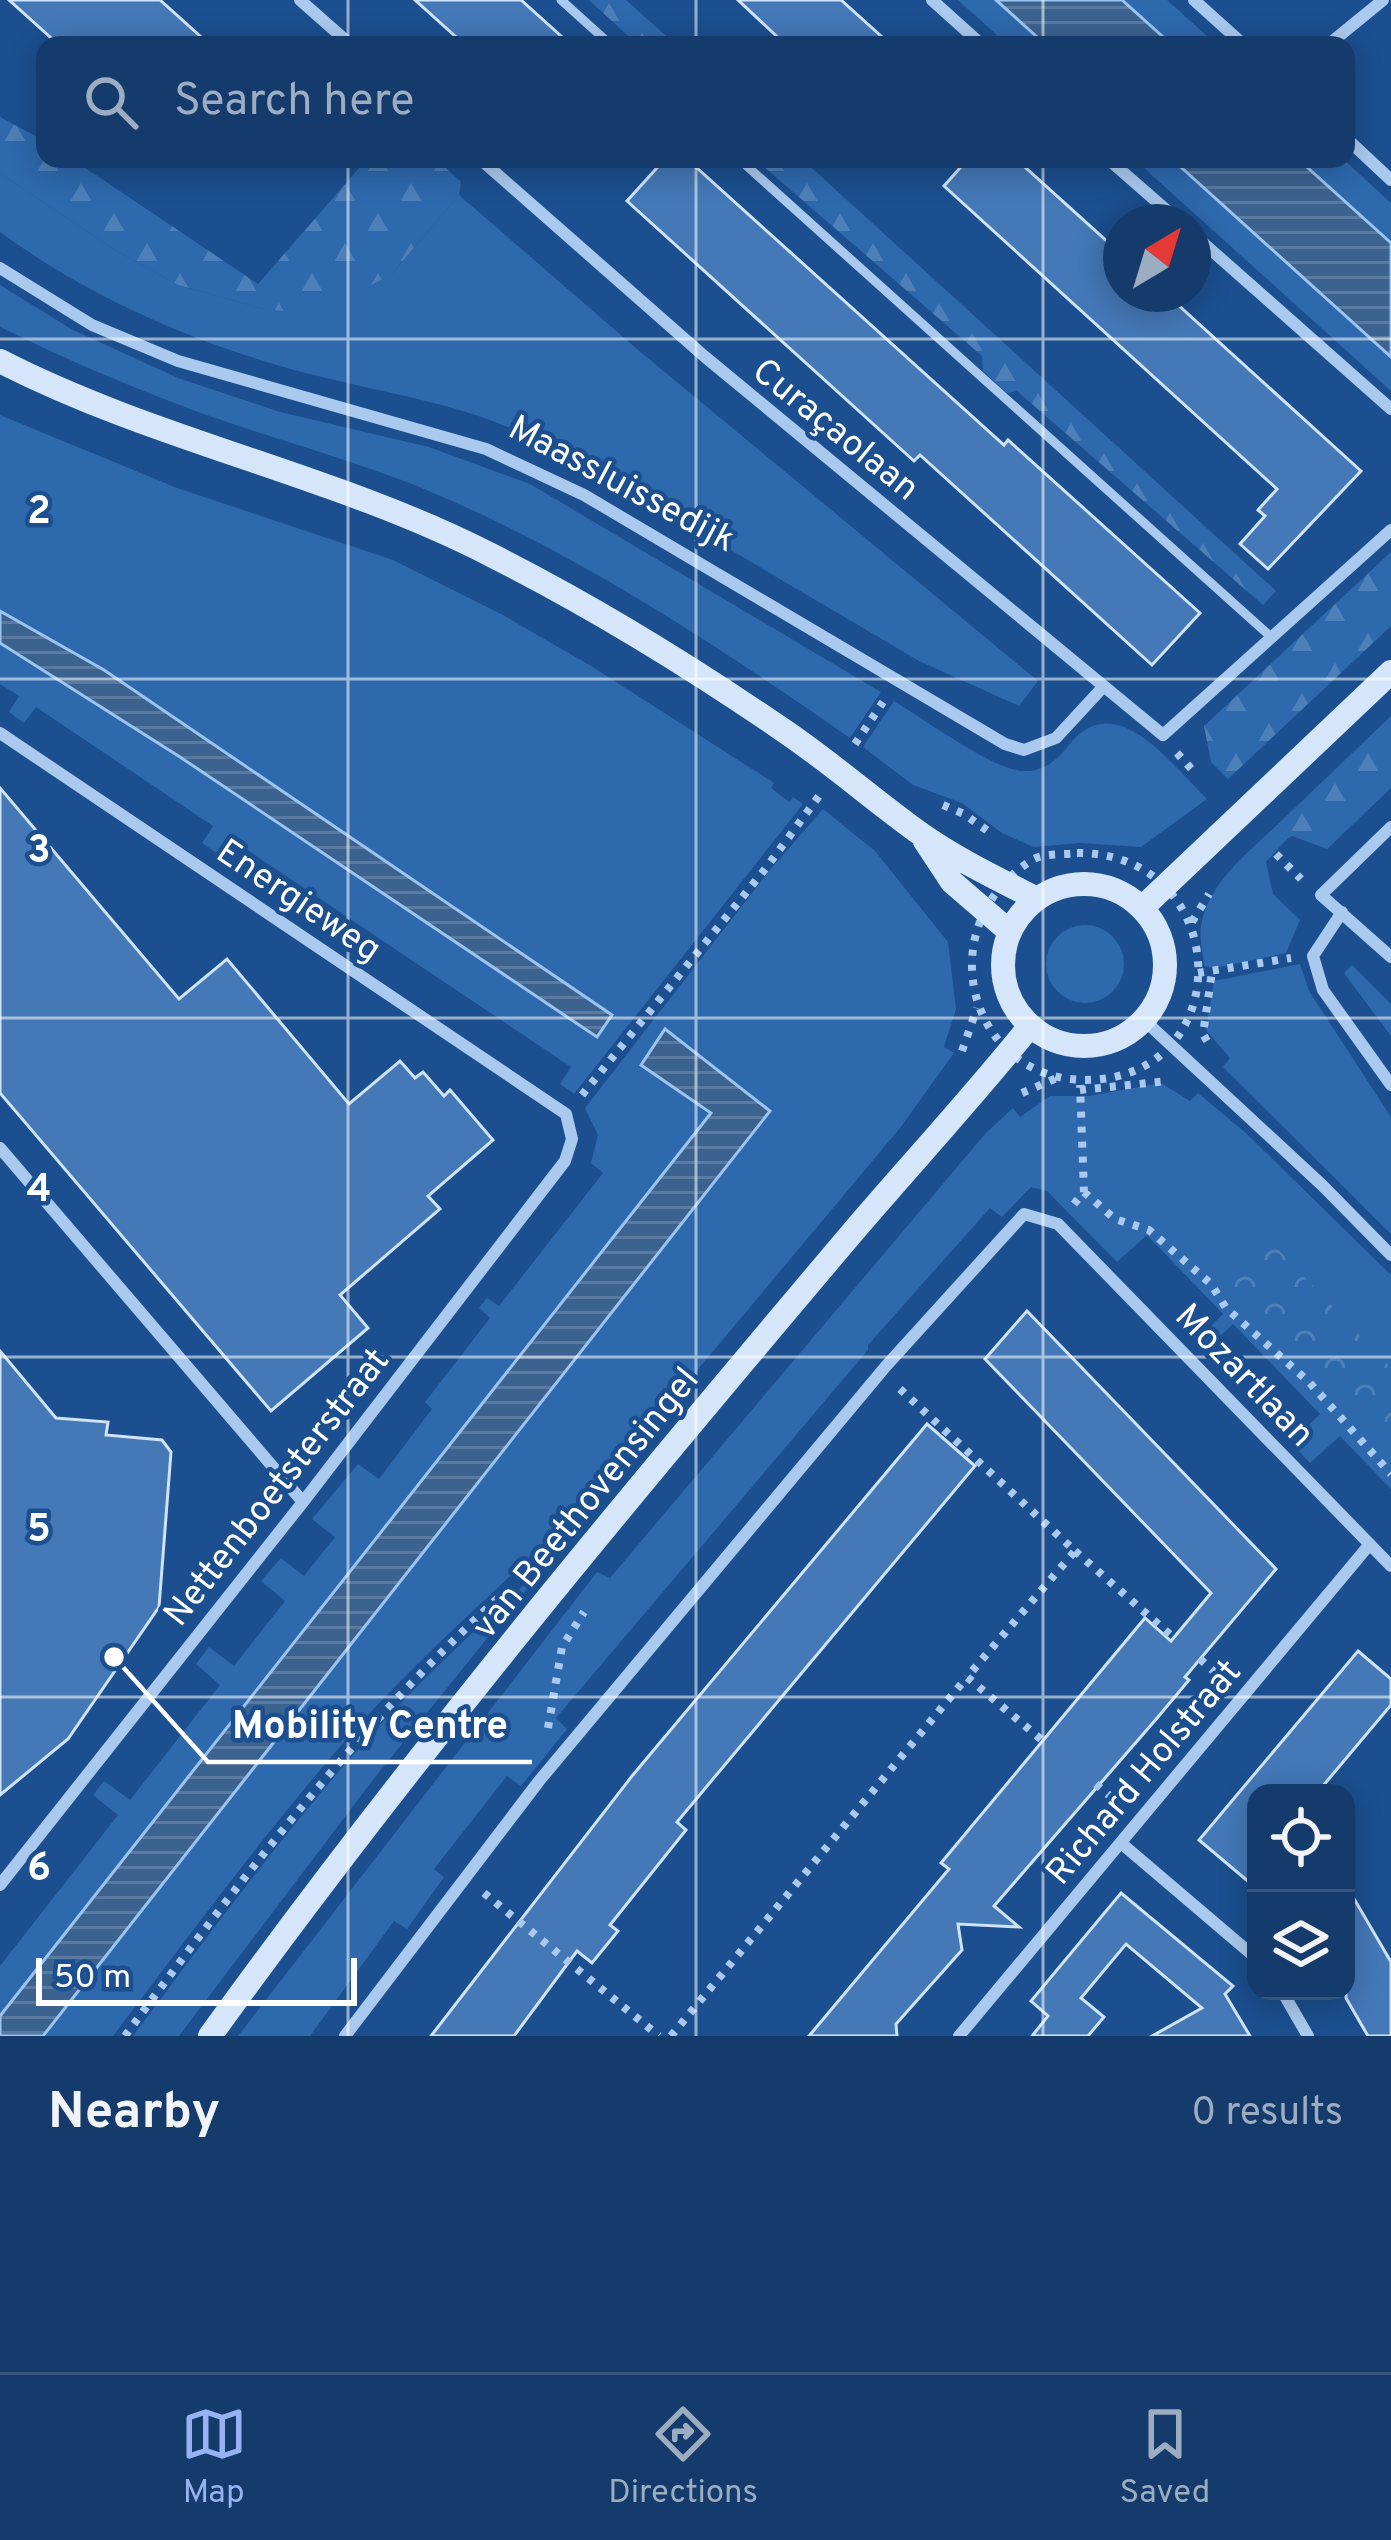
<!DOCTYPE html>
<meta charset="utf-8">
<style>
:root{--surface:#143b6b;--page:#214673;--text:#f1f3f6;--muted:#9dadc1;--line:#33557e;--accent:#95b2f1}
body{margin:0;font-family:Overpass,sans-serif;background:var(--page);color:var(--text)}
.controls{position:absolute;right:36px;bottom:36px;display:grid;overflow:hidden;border-radius:24px;box-shadow:0 6px 30px #0003}
.controls button{width:108px;height:108px;display:grid;place-items:center;padding:0;border:0;border-bottom:3px solid var(--line);background:var(--surface);color:var(--text);font:60px sans-serif}
.compass{position:absolute;left:1103px;top:204px;width:108px;height:108px;border-radius:50%;background:var(--surface);box-shadow:0 6px 30px #0003;rotate:38deg}
.scale{position:absolute;left:36px;bottom:30px;width:321px;box-sizing:border-box;padding-left:12px;border:6px solid #fff;border-top:0;font-size:33px;line-height:42px;white-space:nowrap;color:#fff;-webkit-text-stroke:9px #1b4f8f;paint-order:stroke}
.list{margin:0;padding:0;list-style:none}
h2{display:flex;justify-content:space-between;align-items:center;height:156px;margin:0;padding:0 48px;font-size:51px}
h2 small{font-size:39px;font-weight:400;color:var(--muted)}
.icon{flex:none;width:66px;height:66px;fill:none;stroke:currentColor;stroke-width:2;stroke-linecap:round;stroke-linejoin:round}
.map{position:relative;flex:none;width:1391px;height:2036px;overflow:hidden}
.search{position:absolute;background:var(--surface);box-shadow:0 6px 30px #0003;left:36px;right:36px;top:36px;height:132px;display:flex;align-items:center;gap:30px;box-sizing:border-box;padding:0 42px;border-radius:24px;color:var(--muted);font-size:45px}
.sheet{height:336px;background:var(--surface)}
nav{display:flex;justify-content:space-around;align-items:center;box-sizing:border-box;height:168px;border-top:3px solid var(--line);background:var(--surface);font-size:33px;color:var(--muted)}
nav a{display:grid;justify-items:center;gap:6px}
nav .on{color:var(--accent)}
.map>svg:first-child{display:block}
.green{fill:#2e69ad}
.forest{fill:url(#forest-firs)}
.park{fill:url(#park-crowns)}
.water{fill:url(#water-rules);stroke:#9cc4f0;stroke-width:3}
.building{fill:#4478b7;stroke:#cfe3fa;stroke-width:3}
.lines{fill:none;stroke-linecap:round;stroke-linejoin:round}
.path{stroke:#a9c9ee;stroke-width:8;stroke-dasharray:6 9;stroke-linecap:butt}
.lane{stroke:#a9c9ee;stroke-width:9}
.street{stroke:#a9c9ee;stroke-width:12}
.secondary{stroke:#d6e6fa;stroke-width:24}
.grid{fill:none;stroke:#fff;stroke-width:3;stroke-opacity:0.55}
.labels{text-anchor:middle;stroke-width:9;stroke-linejoin:round;paint-order:stroke}
.street-label{font-size:36px;fill:#fff;stroke:#1b4f8f}
.grid-label{font-size:39px;text-anchor:middle;font-weight:bold;fill:#fff;stroke:#1b4f8f;stroke-width:9;stroke-linejoin:round;paint-order:stroke}
.leader{fill:none;stroke:#fff;stroke-width:4.5}
.callout-dot{fill:#fff;stroke:#1b4f8f;stroke-width:4.5}
.callout-label{font-size:39px;text-anchor:middle;font-weight:bold;fill:#fff;stroke:#1b4f8f;stroke-width:9;stroke-linejoin:round;paint-order:stroke}
</style>
<div class="map">
<svg width="1391" height="2036" viewBox="0 0 1391 2036">
<defs>
<pattern id="forest-firs" width="22" height="20" patternUnits="userSpaceOnUse" patternTransform="scale(3)"><rect width="22" height="20" fill="#2e69ad"/><path d="M5 1l3.5 6h-7zM16 11l3.5 6h-7z" fill="#4d80b9"/></pattern>
<pattern id="park-crowns" width="20" height="18" patternUnits="userSpaceOnUse" patternTransform="scale(3)"><rect width="20" height="18" fill="#2e69ad"/><path d="M2 6a3 3 0 1 1 6 0M12 15a3 3 0 1 1 6 0" fill="none" stroke="#4d80b9"/></pattern>
<pattern id="water-rules" width="6" height="5" patternUnits="userSpaceOnUse" patternTransform="scale(3)"><rect width="6" height="5" fill="#3c6290"/><path d="M0 2.5h6" fill="none" stroke="#597aa1"/></pattern>
</defs>
<rect width="100%" height="100%" fill="#1b4f8f"/>
<path class="green" d="M 958,0 L 996,0 L 1046,45 L 1008,45 Z
M 1122,0 L 1167,0 L 1217,45 L 1172,45 Z
M 1134,159 L 1172,159 L 1391,357 L 1391,391 Z
M 1298,159 L 1343,159 L 1391,203 L 1391,243 Z
M 0,173 L 110,247 L 178,285 L 264,309 L 391,275 L 459,195 L 637,349 L 1038,681 L 1019,706 L 919,661 L 568,454 C 530,436 490,418 449,407 C 393,392 336,382 280,366 C 179,336 85,294 0,232 Z
M 0,285 L 71,329 L 178,378 L 280,412 L 429,447 L 530,484 L 881,692 L 850,738 C 714,643 571,549 417,486 C 346,458 273,439 201,413 C 133,388 65,359 0,327 Z
M 0,415 L 177,488 L 393,560 L 503,615 L 591,666 L 774,783 L 771,788 L 789,802 L 793,797 L 803,804 L 574,1094 L 560,1084 L 571,1067 L 240,845 L 228,861 L 202,843 L 213,826 L 36,707 L 24,723 L 9,712 L 19,696 L 0,684 L 0,643 L 180,757 L 596,1037 L 612,1016 L 104,670 L 0,611 Z
M 894,701 C 921,717 995,771 1023,771 C 1044,772 1057,760 1069,745 C 1115,686 1171,764 1207,799 L 1141,847 L 1080,843 L 1034,847 L 1002,833 L 962,803 L 913,785 L 863,747 Z
M 823,809 L 875,851 L 948,942 L 956,1009 L 944,1047 L 954,1053 L 900,1128 L 601,1485 C 524,1569 435,1640 359,1725 C 271,1824 193,1931 113,2036 L 43,2036 L 769,1111 L 711,1112 L 0,2016 L 0,1966 L 118,1815 L 93,1795 L 104,1781 L 130,1800 L 220,1685 L 196,1664 L 209,1647 L 234,1666 L 285,1601 L 261,1581 L 281,1558 L 304,1576 L 335,1537 L 312,1519 L 358,1464 L 379,1479 L 432,1409 L 425,1402 L 490,1318 L 479,1308 L 487,1298 L 499,1306 L 603,1173 L 591,1163 L 598,1135 L 585,1108 L 770,870 Z
M 1276,826 L 1288,838 L 1266,862 L 1273,894 L 1300,920 L 1286,953 L 1215,968 L 1204,966 C 1203,952 1199,939 1201,926 C 1207,885 1248,852 1276,826 Z
M1046 964a39 39 0 1 1 78 0a39 39 0 1 1-78 0Z
M 1300,964 L 1309,991 L 1391,1117 L 1391,1234 L 1223,1067 L 1230,1058 L 1206,1030 L 1214,981 Z
M 1352,965 L 1391,1004 L 1391,1036 L 1344,973 Z
M 1161,1083 L 1190,1101 L 1198,1093 L 1247,1134 L 1391,1275 L 1391,1489 L 1340,1436 L 1310,1463 L 1291,1443 L 1320,1414 L 1233,1324 L 1203,1352 L 1194,1343 L 1223,1314 L 1147,1235 L 1117,1262 L 1047,1191 L 1031,1187 L 1002,1217 L 990,1208 L 868,1345 L 868,1350 L 556,1718 L 567,1729 L 521,1786 L 507,1776 L 434,1869 L 444,1877 L 407,1929 L 394,1921 L 310,2036 L 238,2036 L 597,1572 L 610,1578 L 985,1134 L 1013,1108 L 1020,1117 L 1050,1096 L 1089,1096 Z
M 548,1563 L 372,1781 L 179,2036 L 133,2036 C 202,1943 271,1850 347,1762 C 409,1690 478,1627 548,1563 Z"/>
<path class="forest" d="M 589,0 L 626,0 L 676,45 L 638,45 Z
M 0,117 L 45,141 L 45,159 L 72,159 L 258,284 L 367,159 L 436,159 L 461,182 L 459,195 L 391,275 L 331,305 L 296,312 L 264,309 L 178,285 L 110,247 L 0,173 Z
M 755,159 L 802,159 L 1276,591 L 1263,605 L 1017,391 L 1007,393 L 983,371 L 982,356 Z
M 1391,552 L 1391,626 L 1228,779 L 1211,762 L 1204,726 Z
M 1391,716 L 1391,788 L 1327,849 L 1292,836 L 1288,838 L 1276,826 Z"/>
<path class="park" d="M 1269,1240 L 1391,1368 L 1391,1434 L 1382,1442 L 1227,1279 Z"/>
<path class="water" d="M 996,0 L 1122,0 L 1172,45 L 1046,45 Z
M 1172,159 L 1298,159 L 1391,243 L 1391,357 Z
M 0,611 L 104,670 L 612,1015 L 597,1037 L 180,757 L 0,643 Z
M 665,1029 L 770,1111 L 43,2036 L 0,2036 L 0,2016 L 711,1113 L 641,1065 Z"/>
<path class="building" d="M 9,0 L 160,0 L 210,45 L 59,45 Z
M 415,0 L 521,0 L 571,45 L 465,45 Z
M 738,0 L 841,0 L 891,45 L 786,45 Z
M 665,159 L 687,159 L 1004,445 L 1008,440 L 1200,613 L 1152,665 L 920,455 L 914,461 L 627,201 Z
M 968,159 L 1016,159 L 1121,254 L 1121,294 L 1166,294 L 1361,471 L 1268,569 L 1240,544 L 1265,516 L 1258,510 L 1277,489 L 944,186 Z
M 0,788 L 179,999 L 227,959 L 349,1104 L 400,1061 L 415,1078 L 423,1072 L 444,1096 L 450,1090 L 493,1140 L 428,1196 L 440,1209 L 340,1295 L 368,1328 L 271,1411 L 0,1093 Z
M 1027,1311 L 1276,1569 L 1185,1677 L 1189,1680 L 1158,1717 L 994,1906 L 1019,1927 L 958,1924 L 962,1950 L 896,2024 L 897,2036 L 809,2036 L 949,1869 L 941,1863 L 1145,1618 L 1171,1641 L 1211,1593 L 985,1359 Z
M 0,1351 L 56,1418 L 108,1422 L 106,1435 L 162,1440 L 171,1452 L 159,1607 L 68,1739 L 0,1795 Z
M 927,1424 L 975,1466 L 677,1822 L 686,1830 L 610,1925 L 618,1931 L 592,1963 L 577,1951 L 514,2036 L 431,2036 L 632,1776 Z
M 1358,1651 L 1391,1679 L 1391,1705 L 1317,1793 L 1256,1793 L 1256,1888 L 1199,1840 Z
M 1346,1885 L 1391,1962 L 1391,2036 L 1368,2036 L 1346,1998 Z
M 1121,1893 L 1233,1986 L 1225,1994 L 1250,2036 L 1152,2036 L 1202,2008 L 1126,1944 L 1081,1998 L 1104,2017 L 1088,2036 L 1032,2036 L 1048,2016 L 1031,2001 Z"/>
<g class="lines">
<path class="path" d="M 855,744 L 883,702
M 1177,753 L 1196,774
M 943,805 L 964,814 L 992,834
M 1077,853 C 1228,852 1240,1063 1102,1079 C 972,1094 923,929 1032,860 C 1043,853 1064,855 1077,853 Z
M 1276,854 L 1301,879
M 1192,922 L 1209,894
M 1198,973 L 1291,958
M 1207,1041 L 1203,1034 L 1212,972
M 962,1051 L 977,1008
M 1080,1090 L 1168,1081
M 1022,1093 L 1059,1077
M 582,1095 L 766,868 L 819,796
M 1084,1192 L 1115,1219 L 1149,1230 L 1211,1284 L 1226,1308 L 1309,1382 L 1391,1474
M 1074,1204 L 1084,1192 L 1080,1085
M 900,1389 L 1075,1551 L 967,1677 L 1043,1741
M 1075,1551 L 1174,1638
M 1200,1659 L 1226,1682
M 548,1728 L 562,1647 L 584,1612
M 1096,1784 L 1120,1805
M 484,1893 L 659,2036
M 125,2036 C 242,1877 361,1722 508,1589
M 671,2036 L 967,1677"/>
<path class="lane" d="M 561,0 L 611,45
M 739,159 L 1271,637"/>
<path class="street" d="M 300,0 L 351,45
M 932,0 L 982,45
M 1194,0 L 1244,45
M 1328,45 L 1383,0
M 1346,138 L 1391,180
M 480,159 L 704,356 L 1163,735 L 1391,530
M 1108,159 L 1180,222
M 1193,234 L 1391,409
M 0,268 L 92,325 L 178,361 L 486,449 L 584,495 L 1005,744 L 1024,750 L 1056,738 L 1104,686
M 0,733 L 566,1114 L 572,1139 L 565,1161 L 303,1502 L 0,1885
M 1391,827 L 1321,895 L 1391,957
M 1342,912 L 1313,956 L 1323,990 L 1391,1085
M 1144,1020 L 1322,1185 L 1391,1255
M 0,1148 L 303,1502
M 1121,1843 L 1256,1958
M 1282,1991 L 1308,2036
M 345,2036 L 539,1781 L 886,1366 L 1024,1214 L 1058,1224 L 1391,1566
M 959,2036 L 1370,1544"/>
<path class="secondary" d="M 0,361 C 158,442 333,474 491,555 C 590,605 688,665 780,728 C 828,760 871,798 918,832 C 954,858 998,879 1037,899
M 925,841 L 952,882 L 1010,932
M1003 965a81 81 0 1 1 162 0a81 81 0 1 1-162 0Z
M 1142,908 L 1391,672
M 210,2036 C 409,1760 632,1493 852,1233 C 911,1164 973,1097 1030,1026"/>
</g>
<path class="grid" d="M 348,0 L 348,45M 696,0 L 696,45M 1043,0 L 1043,45M 348,159 L 348,2036M 696,159 L 696,2036M 1043,159 L 1043,2036M 0,339 L 1391,339M 0,679 L 1391,679M 0,1018 L 1391,1018M 0,1357 L 1391,1357M 0,1697 L 1391,1697"/>
<g class="labels">
<g class="street-label">
<text transform="translate(837 428) rotate(39)" y="13">Curaçaolaan</text>
<text transform="translate(623 482) rotate(28)" y="13">Maassluissedijk</text>
<text transform="translate(300 899) rotate(34)" y="13">Energieweg</text>
<text transform="translate(1246 1374) rotate(46)" y="13">Mozartlaan</text>
<text transform="translate(275 1486) rotate(-52)" y="13">Nettenboetsterstraat</text>
<text transform="translate(584 1502) rotate(-51)" y="13">van Beethovensingel</text>
<text transform="translate(1142 1771) rotate(-50)" y="13">Richard Holstraat</text>
</g>
</g>
<g class="grid-label">
<text x="39" y="523">2</text>
<text x="39" y="862">3</text>
<text x="39" y="1201">4</text>
<text x="39" y="1541">5</text>
<text x="39" y="1880">6</text>
</g>
<path class="leader" d="M114 1657L208 1762H532"/>
<circle class="callout-dot" cx="114" cy="1657" r="12"/>
<g class="callout-label">
<text x="370" y="1738">Mobility Centre</text>
</g>
</svg>
<div class="controls">
<button><svg class="icon" aria-label="locate" viewBox="0 0 24 24"><circle cx="12" cy="12" r="6"/><path d="M12 2v4M12 18v4M2 12h4M18 12h4"/></svg></button>
<button><svg class="icon" aria-label="layers" viewBox="0 0 24 24"><path d="M12 4l9 5-9 5-9-5zM3 14l9 5 9-5"/></svg></button>
</div>
<svg class="compass" viewBox="-18 -18 36 36"><path d="M0-13l5 13h-10z" fill="#e53935"/><path d="M0 13l5-13h-10z" fill="#9dadc1"/></svg>
<div class="scale">50 m</div>
<div class="search"><svg class="icon" aria-label="search" viewBox="0 0 24 24"><circle cx="10" cy="10" r="6"/><path d="M15 15l6 6"/></svg>Search here</div>
</div>
<section class="sheet">
<h2>Nearby<small>0 results</small></h2>
<ul class="list">
</ul>
</section>
<nav>
<a class="on"><svg class="icon" aria-label="map" viewBox="0 0 24 24"><path d="M3 6l6-2 6 2 6-2v14l-6 2-6-2-6 2zM9 4v14M15 6v14"/></svg>Map</a>
<a><svg class="icon" aria-label="directions" viewBox="0 0 24 24"><path d="M12 3l9 9-9 9-9-9zM9 14v-3h6M13 9l2 2-2 2"/></svg>Directions</a>
<a><svg class="icon" aria-label="saved" viewBox="0 0 24 24"><path d="M7 4h10v16l-5-4-5 4z"/></svg>Saved</a>
</nav>
